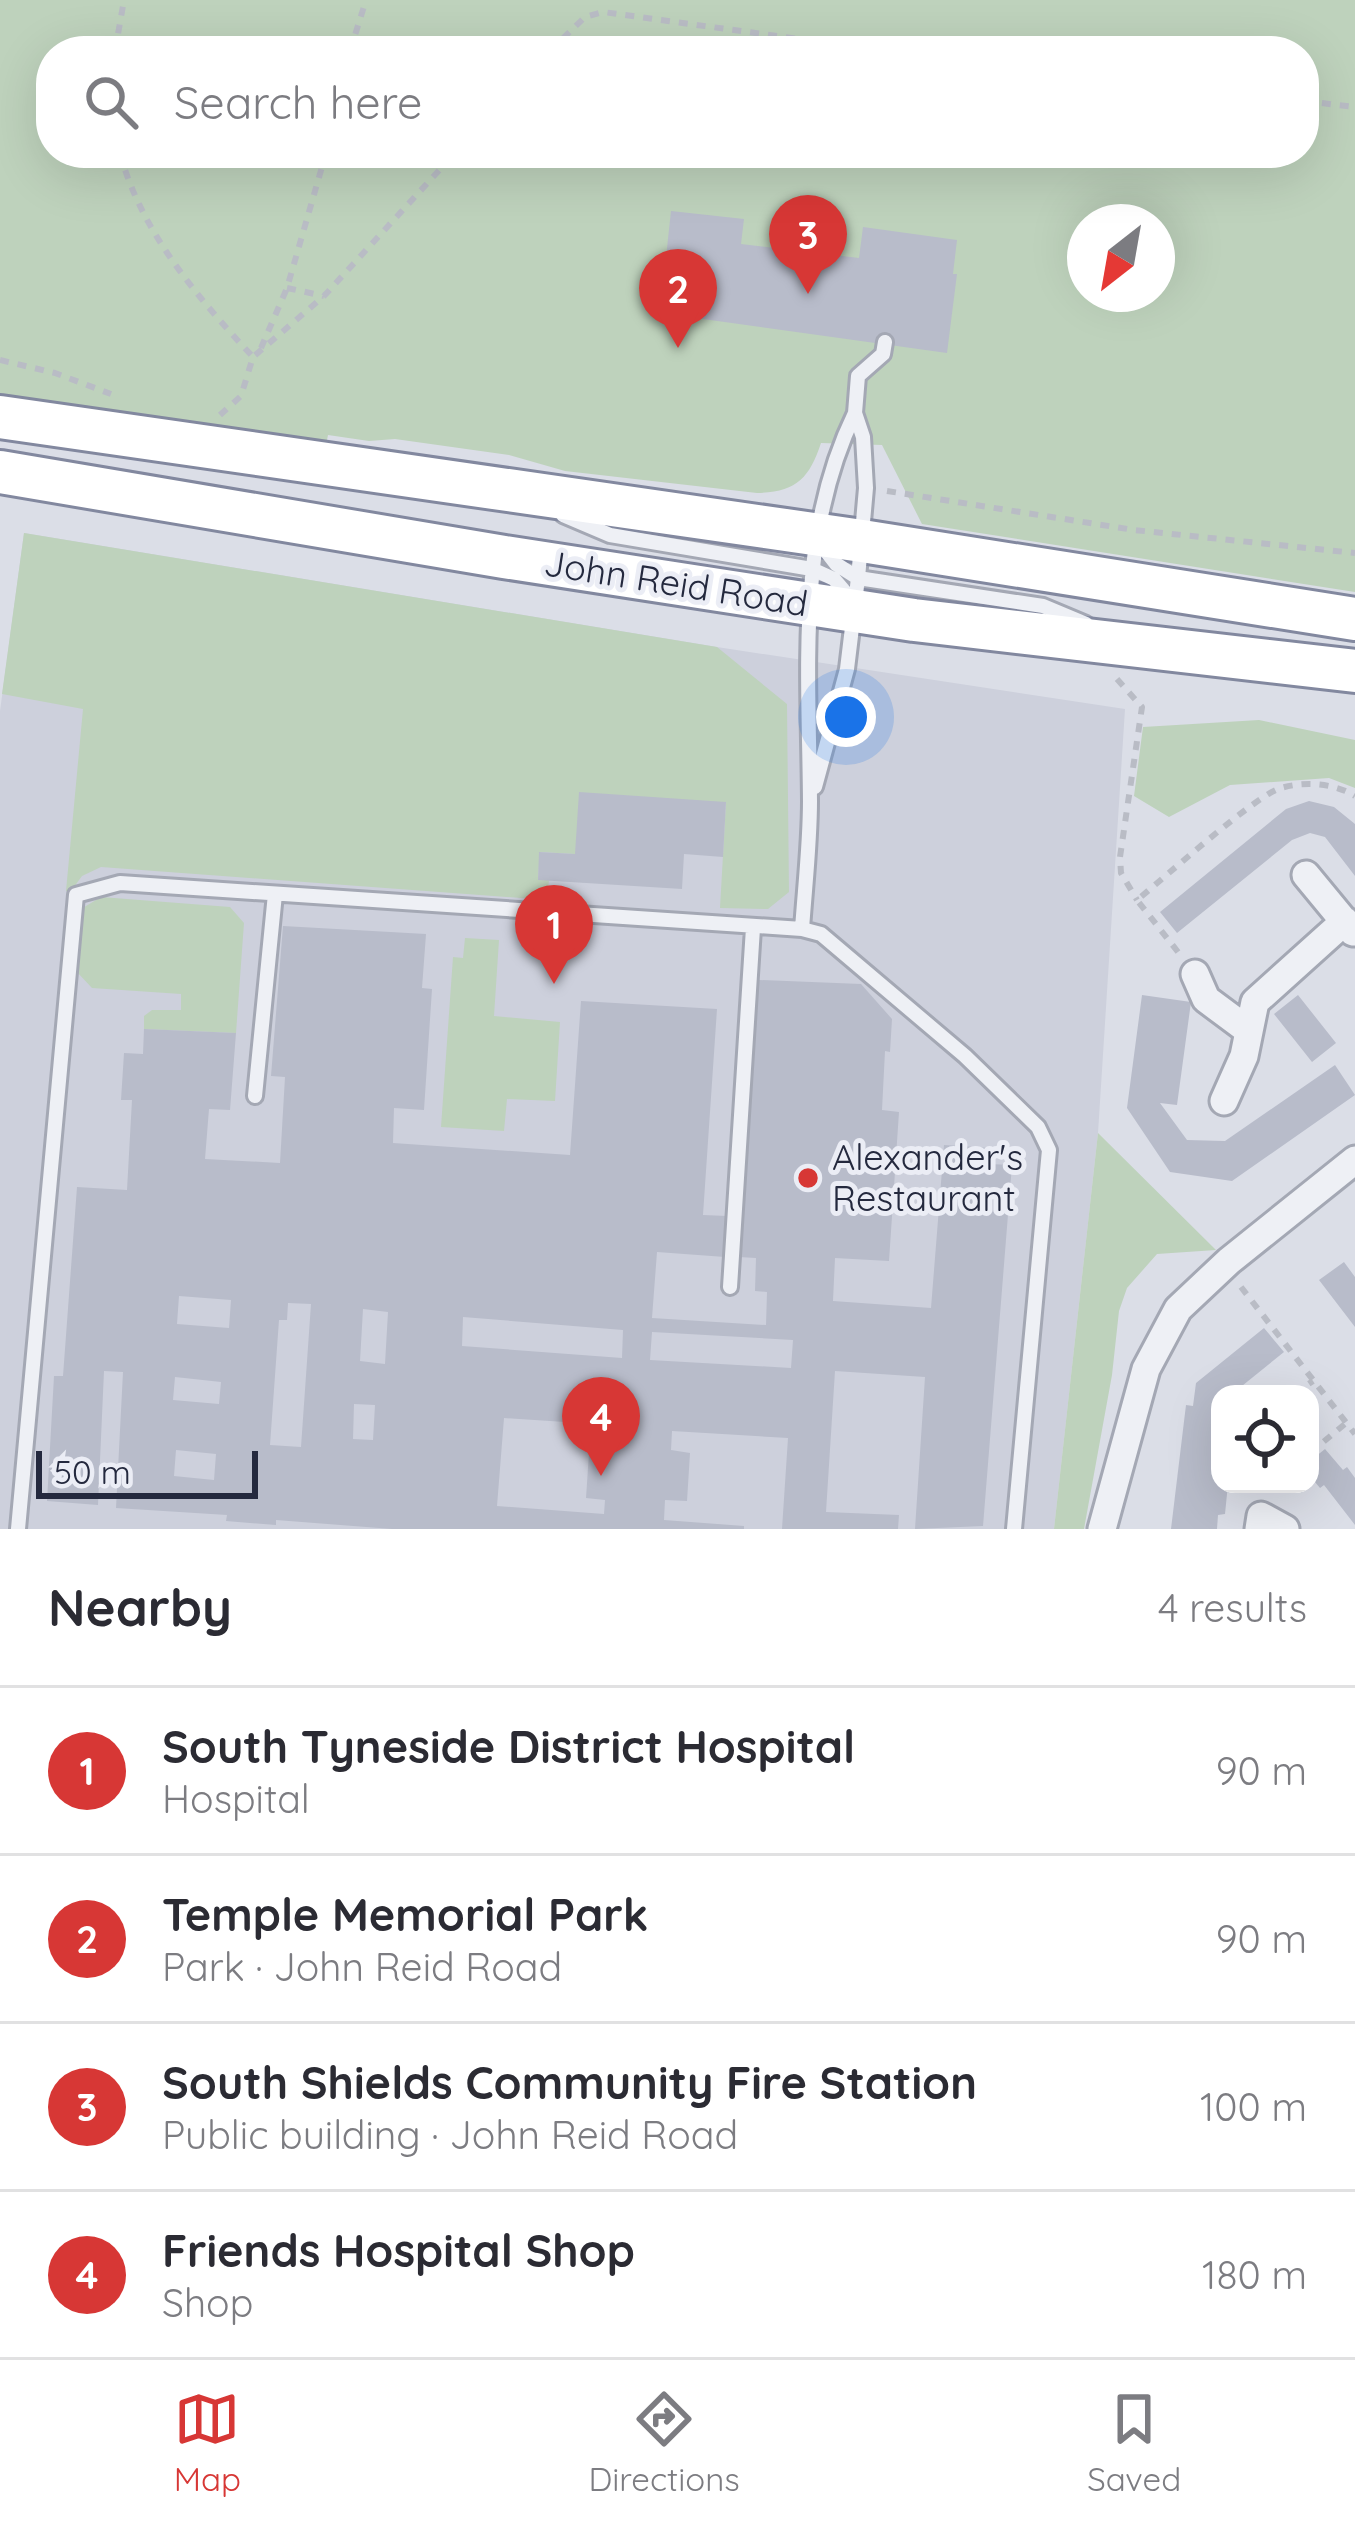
<!DOCTYPE html>
<meta charset="utf-8">
<style>
:root{--surface:#fff;--page:#f7f7f7;--text:#2b2b33;--muted:#7c7c81;--line:#e1e1e2;--accent:#d73735}
body{margin:0;font-family:Quicksand,sans-serif;background:var(--page);color:var(--text)}
.controls{position:absolute;right:36px;bottom:36px;display:grid;overflow:hidden;border-radius:24px;box-shadow:0 12px 48px #0002}
.controls button{width:108px;height:108px;display:grid;place-items:center;padding:0;border:0;border-bottom:3px solid var(--line);background:var(--surface);color:var(--text);font:60px sans-serif}
.compass{position:absolute;left:1067px;top:204px;width:108px;height:108px;border-radius:50%;background:var(--surface);box-shadow:0 12px 48px #0002;rotate:211deg}
.scale{position:absolute;left:36px;bottom:30px;width:222px;box-sizing:border-box;padding-left:12px;border:6px solid #24293e;border-top:0;font-size:33px;line-height:42px;white-space:nowrap;color:#24293e;-webkit-text-stroke:9px #ebedf5;paint-order:stroke}
.you{position:absolute;left:846px;top:717px;width:42px;height:42px;margin:-30px;border:9px solid #fff;border-radius:50%;background:#1a73e8;box-shadow:0 0 0 18px #1a73e833}
.badge{display:grid;place-items:center;width:78px;height:78px;border-radius:50%;background:var(--accent);color:#fff;font-size:39px;font-weight:700}
.pin{position:absolute;translate:-50% -99px;filter:drop-shadow(0 3px 6px #0008)}
.pin::after{content:'';position:absolute;top:63px;width:42px;height:36px;background:inherit;clip-path:polygon(0 0,100% 0,50% 100%)}
.list{margin:0;padding:0;list-style:none}
h2{display:flex;justify-content:space-between;align-items:center;height:156px;margin:0;padding:0 48px;font-size:51px}
h2 small{font-size:39px;font-weight:400;color:var(--muted)}
.list li{display:grid;grid-template-columns:78px 1fr auto;gap:36px;align-items:center;box-sizing:border-box;height:168px;padding:0 48px;border-top:3px solid var(--line)}
.list b{display:block;font-size:45px;white-space:nowrap}
.list p{margin:0;font-size:39px;white-space:nowrap;color:var(--muted)}
.list em{font-size:39px;font-style:normal;color:var(--muted)}
.icon{flex:none;width:66px;height:66px;fill:none;stroke:currentColor;stroke-width:2;stroke-linecap:round;stroke-linejoin:round}
.map{position:relative;flex:none;width:1355px;height:1529px;overflow:hidden}
.search{position:absolute;background:var(--surface);box-shadow:0 12px 48px #0002;left:36px;right:36px;top:36px;height:132px;display:flex;align-items:center;gap:30px;box-sizing:border-box;padding:0 42px;border-radius:48px;color:var(--muted);font-size:45px}
.sheet{height:828px;background:var(--surface)}
nav{display:flex;justify-content:space-around;align-items:center;box-sizing:border-box;height:168px;border-top:3px solid var(--line);background:var(--surface);font-size:33px;color:var(--muted)}
nav a{display:grid;justify-items:center;gap:6px}
nav .on{color:var(--accent)}
.map>svg:first-child{display:block}
.built{fill:#cdd0dc}
.green{fill:#bed2bc;fill-rule:evenodd}
.building{fill:#b8bcca;fill-rule:evenodd}
.lines{fill:none;stroke-linecap:round;stroke-linejoin:round}
.service-casing{stroke:#a4a8b4;stroke-width:20}
.minor-casing{stroke:#a4a8b4;stroke-width:33}
.trunk-casing{stroke:#82889f;stroke-width:48}
.path{stroke:#b9bcc5;stroke-width:6;stroke-dasharray:9 9;stroke-linecap:butt}
.service{stroke:#eef0f5;stroke-width:14}
.minor{stroke:#eef0f5;stroke-width:27}
.trunk{stroke:#fff;stroke-width:42}
.poi-dot{fill:#d73735;stroke:#ebedf5;stroke-width:4.5}
.labels{text-anchor:middle;stroke-width:10;stroke-linejoin:round;paint-order:stroke}
.street-label{font-size:36px;fill:#24293e;stroke:#ebedf5}
.poi-label{font-size:36px;fill:#24293e;stroke:#ebedf5;text-anchor:start}
</style>
<div class="map">
<svg width="1355" height="1529" viewBox="0 0 1355 1529">
<rect width="100%" height="100%" fill="#dbdee7"/>
<path class="built" d="M 24,533 L 717,647 L 1125,709 L 1098,1133 L 1054,1529 L 0,1529 L 0,711 Z"/>
<path class="green" d="M 0,0 L 1355,0 L 1355,592 L 922,524 L 882,445 L 821,443 C 809,479 796,492 757,493 L 565,471 L 509,455 L 395,439 L 369,441 L 328,435 L 325,450 L 0,402 ZM 51,51 L 1304,51 L 1304,153 L 51,153 ZM 1085,222 L 1157,222 L 1157,294 L 1085,294 Z
M 24,533 L 717,647 L 787,704 L 789,892 L 768,909 L 720,908 L 726,802 L 575,854 L 540,852 L 538,879 L 549,880 L 547,900 L 101,867 L 82,876 L 71,891 L 66,891 L 83,709 L 2,694 Z
M 1259,720 L 1355,740 L 1355,788 L 1329,778 L 1230,785 L 1169,817 L 1134,796 L 1143,727 Z
M 101,897 L 230,907 L 244,923 L 236,1033 L 144,1029 L 144,1016 L 152,1010 L 181,1010 L 181,994 L 92,988 L 76,971 L 81,909 Z
M 465,938 L 499,940 L 494,1016 L 560,1022 L 555,1101 L 507,1099 L 504,1131 L 441,1127 L 453,957 L 463,958 Z
M 1098,1133 L 1216,1250 L 1157,1254 L 1127,1288 L 1119,1311 L 1112,1375 L 1084,1529 L 1054,1529 Z"/>
<path class="building" d="M 671,211 L 744,219 L 741,244 L 859,258 L 863,227 L 957,240 L 953,274 L 957,274 L 947,353 L 660,313 Z
M 579,792 L 726,802 L 723,857 L 684,854 L 682,889 L 538,880 L 539,852 L 575,854 Z
M 1309,801 L 1334,807 L 1355,824 L 1355,876 L 1325,837 L 1310,833 L 1292,840 L 1177,933 L 1160,912 L 1286,809 Z
M 283,926 L 426,934 L 422,988 L 432,989 L 424,1110 L 394,1108 L 393,1143 L 570,1155 L 581,1001 L 717,1009 L 703,1215 L 727,1216 L 725,1257 L 657,1252 L 652,1318 L 766,1325 L 767,1292 L 755,1291 L 756,1258 L 739,1257 L 759,980 L 861,984 L 892,1019 L 890,1052 L 885,1051 L 882,1110 L 899,1112 L 889,1261 L 835,1258 L 833,1301 L 931,1308 L 944,1145 L 990,1148 L 989,1164 L 1012,1165 L 983,1526 L 915,1529 L 925,1377 L 835,1371 L 826,1512 L 899,1515 L 898,1529 L 782,1529 L 788,1438 L 672,1431 L 671,1450 L 690,1453 L 687,1501 L 665,1500 L 664,1520 L 744,1526 L 744,1529 L 392,1529 L 276,1520 L 276,1525 L 226,1521 L 227,1515 L 116,1508 L 123,1372 L 104,1371 L 98,1505 L 47,1501 L 54,1376 L 63,1376 L 77,1187 L 127,1190 L 132,1100 L 121,1100 L 124,1053 L 143,1054 L 144,1029 L 236,1033 L 230,1110 L 209,1109 L 205,1159 L 280,1163 L 285,1077 L 271,1076 ZM 179,1296 L 231,1300 L 229,1328 L 177,1324 ZM 288,1303 L 311,1304 L 301,1447 L 270,1445 L 279,1320 L 287,1320 ZM 363,1309 L 388,1312 L 385,1364 L 360,1361 ZM 463,1317 L 623,1330 L 622,1358 L 462,1346 ZM 652,1332 L 793,1340 L 791,1368 L 650,1360 ZM 175,1377 L 221,1382 L 219,1404 L 173,1400 ZM 354,1404 L 375,1405 L 373,1440 L 353,1439 ZM 504,1418 L 610,1425 L 609,1440 L 590,1438 L 586,1498 L 605,1500 L 604,1514 L 497,1506 ZM 176,1450 L 216,1454 L 214,1480 L 174,1476 Z
M 1142,995 L 1191,1002 L 1177,1105 L 1160,1103 L 1187,1140 L 1225,1141 L 1335,1065 L 1355,1095 L 1232,1181 L 1170,1172 L 1127,1108 Z
M 1298,995 L 1336,1043 L 1312,1062 L 1274,1014 Z
M 1344,1262 L 1355,1277 L 1355,1327 L 1319,1280 Z
M 1264,1328 L 1284,1352 L 1232,1394 L 1220,1394 L 1220,1484 L 1228,1484 L 1225,1514 L 1218,1515 L 1217,1529 L 1171,1529 L 1186,1405 L 1193,1406 L 1196,1383 Z
M 1325,1449 L 1343,1470 L 1347,1467 L 1355,1478 L 1355,1525 L 1324,1485 L 1320,1488 L 1310,1476 L 1310,1461 Z"/>
<g class="lines">
<defs>
<path id="service" d="M 563,515 L 610,535 L 812,569 L 834,579 L 852,600
M 822,546 L 836,564 L 858,578 L 1043,606 L 1086,624
M 815,787 L 847,669 L 858,578 L 866,488 L 863,437 L 855,413 L 858,376 L 883,354 L 885,342
M 802,929 C 805,886 810,843 810,801 C 809,669 796,534 855,413
M 255,1096 L 275,894
M 730,1287 L 753,928
M 18,1529 L 76,895 L 120,883 L 802,929 L 821,934 L 965,1056 L 1038,1127 L 1049,1150 L 1014,1529"/>
<path id="minor" d="M 1306,875 L 1353,932
M 1195,974 L 1206,999 L 1249,1031
M 1224,1101 L 1244,1056 L 1255,1002 L 1345,921
M 1102,1529 L 1146,1369 L 1178,1309 L 1229,1261 L 1355,1160
M 1259,1529 L 1261,1516 L 1285,1529"/>
<path id="trunk" d="M 0,417 L 862,541 L 1355,619
M 0,472 L 504,557 L 914,620 L 1355,671"/>
</defs>
<use href="#service" class="service-casing"/>
<use href="#minor" class="minor-casing"/>
<use href="#trunk" class="trunk-casing"/>
<path class="path" d="M 115,51 L 124,0
M 350,51 L 366,0
M 550,51 L 585,17 L 603,12 L 886,51
M 1304,101 L 1355,107
M 120,153 C 141,232 198,298 253,357
M 287,288 L 324,296
M 261,348 L 287,288 L 326,153
M 0,360 L 55,373 L 111,394
M 220,415 L 241,396 L 253,357 L 324,296 L 455,153
M 887,491 L 1134,530 L 1355,553
M 1117,679 L 1142,707 L 1120,857 L 1121,873 L 1137,900
M 1178,952 L 1137,900 C 1163,879 1257,794 1281,788 C 1305,781 1334,783 1355,796
M 1241,1287 L 1355,1434
M 1294,1394 L 1313,1381
M 1310,1453 L 1346,1423"/>
<use href="#service" class="service"/>
<use href="#minor" class="minor"/>
<use href="#trunk" class="trunk"/>
</g>
<circle class="poi-dot" cx="808" cy="1178" r="12"/>
<g class="labels">
<g class="street-label">
<text transform="translate(676 583) rotate(9)" y="13">John Reid Road</text>
</g>
<g class="poi-label">
<text x="832" y="1170">Alexander's<tspan x="832" dy="41">Restaurant</tspan></text>
</g>
</g>
</svg>
<div class="controls">
<button><svg class="icon" aria-label="locate" viewBox="0 0 24 24"><circle cx="12" cy="12" r="6"/><path d="M12 2v4M12 18v4M2 12h4M18 12h4"/></svg></button>
</div>
<svg class="compass" viewBox="-18 -18 36 36"><path d="M0-13l5 13h-10z" fill="#e53935"/><path d="M0 13l5-13h-10z" fill="#7c7c81"/></svg>
<div class="scale">50 m</div>
<div class="you"></div>
<div class="pin badge" style="left:554px;top:984px">1</div>
<div class="pin badge" style="left:678px;top:348px">2</div>
<div class="pin badge" style="left:808px;top:294px">3</div>
<div class="pin badge" style="left:601px;top:1476px">4</div>
<div class="search"><svg class="icon" aria-label="search" viewBox="0 0 24 24"><circle cx="10" cy="10" r="6"/><path d="M15 15l6 6"/></svg>Search here</div>
</div>
<section class="sheet">
<h2>Nearby<small>4 results</small></h2>
<ul class="list">
<li><span class="badge">1</span><div><b>South Tyneside District Hospital</b><p>Hospital</p></div><em>90 m</em></li>
<li><span class="badge">2</span><div><b>Temple Memorial Park</b><p>Park · John Reid Road</p></div><em>90 m</em></li>
<li><span class="badge">3</span><div><b>South Shields Community Fire Station</b><p>Public building · John Reid Road</p></div><em>100 m</em></li>
<li><span class="badge">4</span><div><b>Friends Hospital Shop</b><p>Shop</p></div><em>180 m</em></li>
</ul>
</section>
<nav>
<a class="on"><svg class="icon" aria-label="map" viewBox="0 0 24 24"><path d="M3 6l6-2 6 2 6-2v14l-6 2-6-2-6 2zM9 4v14M15 6v14"/></svg>Map</a>
<a><svg class="icon" aria-label="directions" viewBox="0 0 24 24"><path d="M12 3l9 9-9 9-9-9zM9 14v-3h6M13 9l2 2-2 2"/></svg>Directions</a>
<a><svg class="icon" aria-label="saved" viewBox="0 0 24 24"><path d="M7 4h10v16l-5-4-5 4z"/></svg>Saved</a>
</nav>
